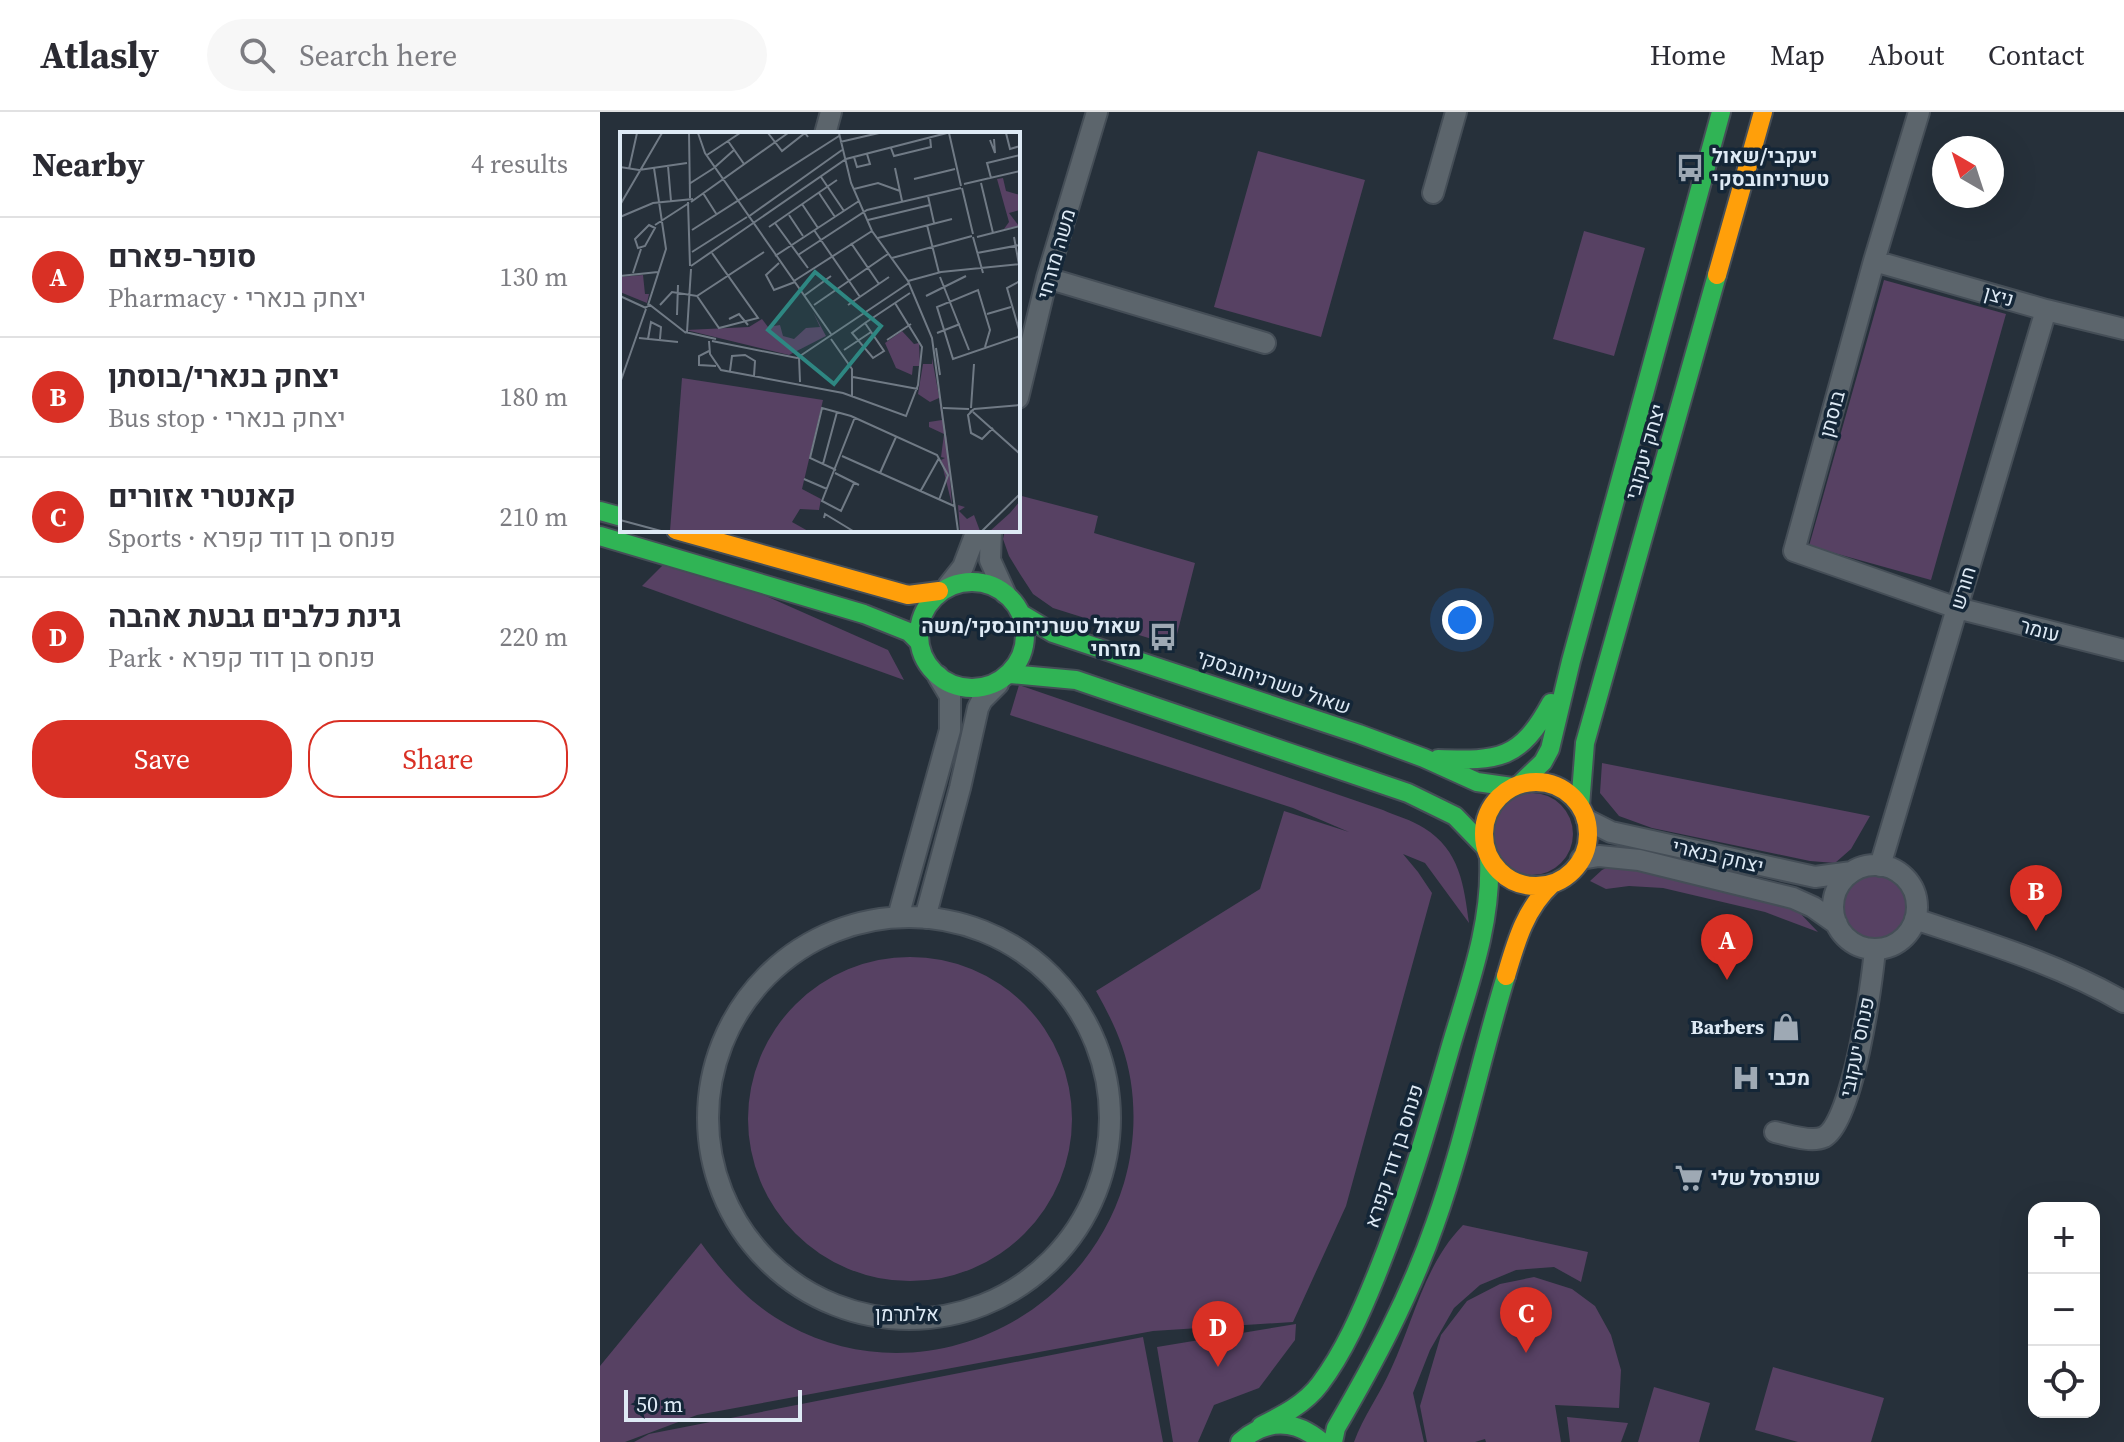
<!DOCTYPE html>
<meta charset="utf-8">
<style>
:root{--surface:#fff;--page:#f7f7f7;--text:#2b2b33;--muted:#7c7c81;--line:#e1e1e2;--accent:#d93025}
body{margin:0;font-family:"Source Serif 4",Heebo,serif;background:var(--page);color:var(--text)}
.controls{position:absolute;right:24px;bottom:24px;display:grid;overflow:hidden;border-radius:16px;box-shadow:0 8px 32px #0002}
.controls button{width:72px;height:72px;display:grid;place-items:center;padding:0;border:0;border-bottom:2px solid var(--line);background:var(--surface);color:var(--text);font:40px sans-serif}
.compass{position:absolute;left:1332px;top:24px;width:72px;height:72px;border-radius:50%;background:var(--surface);box-shadow:0 8px 32px #0002;rotate:321deg}
.scale{position:absolute;left:24px;bottom:20px;width:178px;box-sizing:border-box;padding-left:8px;border:4px solid #deeaf5;border-top:0;font-size:22px;line-height:28px;white-space:nowrap;color:#deeaf5;-webkit-text-stroke:6px #142637;paint-order:stroke}
.you{position:absolute;left:862px;top:508px;width:28px;height:28px;margin:-20px;border:6px solid #fff;border-radius:50%;background:#1a73e8;box-shadow:0 0 0 12px #1a73e833}
.badge{display:grid;place-items:center;width:52px;height:52px;border-radius:50%;background:var(--accent);color:#fff;font-size:26px;font-weight:700}
.pin{position:absolute;translate:-50% -66px;filter:drop-shadow(0 2px 4px #0008)}
.pin::after{content:'';position:absolute;top:42px;width:28px;height:24px;background:inherit;clip-path:polygon(0 0,100% 0,50% 100%)}
.list{margin:0;padding:0;list-style:none}
h2{display:flex;justify-content:space-between;align-items:center;height:104px;margin:0;padding:0 32px;font-size:34px}
h2 small{font-size:26px;font-weight:400;color:var(--muted)}
.list li{display:grid;grid-template-columns:52px 1fr auto;gap:24px;align-items:center;box-sizing:border-box;height:120px;padding:0 32px;border-top:2px solid var(--line)}
.list b{display:block;font-size:30px;white-space:nowrap}
.list p{margin:0;font-size:26px;white-space:nowrap;color:var(--muted)}
.list em{font-size:26px;font-style:normal;color:var(--muted)}
.actions{display:flex;gap:16px;padding:24px 32px}
.actions a{flex:1;padding:18px 0;border:2px solid var(--accent);border-radius:32px;text-align:center;font-size:28px;color:var(--accent)}
.actions .main{background:var(--accent);color:#fff}
.icon{flex:none;width:44px;height:44px;fill:none;stroke:currentColor;stroke-width:2;stroke-linecap:round;stroke-linejoin:round}
.map{position:relative;flex:none;width:1524px;height:1330px;overflow:hidden}
header{display:flex;align-items:center;gap:48px;box-sizing:border-box;height:112px;padding:0 40px;background:var(--surface);border-bottom:2px solid var(--line)}
header strong{font-size:38px}
nav{display:flex;gap:44px;margin-inline-start:auto;font-size:28px}
.search{width:560px;height:72px;background:var(--page);display:flex;align-items:center;gap:20px;box-sizing:border-box;padding:0 28px;border-radius:44px;color:var(--muted);font-size:30px}
main{display:flex}
aside{flex:1;background:var(--surface)}
.map>svg:first-child{display:block}
.green{fill:#574163}
.lines{fill:none;stroke-linecap:round;stroke-linejoin:round}
.street-casing{stroke:#454e57;stroke-width:24}
.fast-casing{stroke:#454e57;stroke-width:22}
.slow-casing{stroke:#454e57;stroke-width:22}
.street{stroke:#5c656c;stroke-width:20}
.fast{stroke:#30b455;stroke-width:18}
.slow{stroke:#ff9f0a;stroke-width:18}
.labels{text-anchor:middle;stroke-width:7;stroke-linejoin:round;paint-order:stroke}
.poi-label{font-size:20px;font-weight:bold;fill:#deeaf5;stroke:#142637;text-anchor:start}
.street-label{font-size:20px;fill:#deeaf5;stroke:#142637}
.inset-road{fill:none;stroke:#707a85;stroke-width:2}
.view{fill:#2e8782;fill-opacity:0.15;stroke:#2e8782;stroke-width:4}
.inset-edge{fill:none;stroke:#deeaf5;stroke-width:4}
</style>
<header>
<strong>Atlasly</strong>
<div class="search"><svg class="icon" aria-label="search" viewBox="0 0 24 24"><circle cx="10" cy="10" r="6"/><path d="M15 15l6 6"/></svg>Search here</div>
<nav><a>Home</a><a>Map</a><a>About</a><a>Contact</a></nav>
</header>
<main>
<aside>
<h2>Nearby<small>4 results</small></h2>
<ul class="list">
<li><span class="badge">A</span><div><b>סופר-פארם</b><p>Pharmacy · יצחק בנארי</p></div><em>130 m</em></li>
<li><span class="badge">B</span><div><b>יצחק בנארי/בוסתן</b><p>Bus stop · יצחק בנארי</p></div><em>180 m</em></li>
<li><span class="badge">C</span><div><b>קאנטרי אזורים</b><p>Sports · פנחס בן דוד קפרא</p></div><em>210 m</em></li>
<li><span class="badge">D</span><div><b>גינת כלבים גבעת אהבה</b><p>Park · פנחס בן דוד קפרא</p></div><em>220 m</em></li>
</ul>
<div class="actions"><a class="main">Save</a><a>Share</a></div>
</aside>
<div class="map">
<svg width="1524" height="1330" viewBox="0 0 1524 1330">
<rect width="100%" height="100%" fill="#26303a"/>
<path class="green" d="M 658,39 L 765,68 L 721,225 L 614,195 Z
M 984,119 L 1045,136 L 1014,244 L 953,227 Z
M 1284,168 L 1406,202 L 1331,468 L 1209,434 Z
M 418,383 L 498,404 L 494,421 L 595,451 L 574,534 L 453,496 L 433,482 L 420,462 L 409,444 L 403,427 L 405,418 L 418,418 Z
M 65,451 L 116,462 L 288,538 L 304,568 L 42,474 Z
M 419,573 L 783,698 C 796,704 812,708 824,716 C 860,738 864,774 869,811 L 825,751 L 803,742 L 818,760 L 832,781 L 746,1094 L 693,1210 L 553,1219 L 97,1303 L 25,1330 L 0,1330 L 0,1254 L 101,1131 C 125,1164 151,1193 188,1213 C 319,1285 482,1211 524,1071 C 537,1027 537,977 522,934 C 515,914 506,897 496,879 L 660,777 L 684,699 L 749,720 L 693,696 L 410,603 Z
M 1002,651 L 1270,704 L 1251,737 L 1235,751 L 1210,749 L 1052,716 L 1019,704 L 1000,681 Z
M891 722a41 41 0 1 1 82 0a41 41 0 1 1-82 0Z
M 1020,749 L 1177,787 L 1198,799 L 1218,820 L 1165,800 L 1063,776 L 1029,774 L 1006,777 L 990,769 L 1002,758 Z
M1241 795a34 34 0 1 1 68 0a34 34 0 1 1-68 0Z
M148 1007a162 162 0 1 1 324 0a162 162 0 1 1-324 0Z
M 863,1113 L 988,1140 L 981,1170 L 954,1155 L 916,1158 L 880,1173 L 854,1196 L 830,1238 L 813,1281 L 824,1330 L 754,1330 C 763,1305 780,1282 791,1257 C 814,1208 824,1153 863,1113 Z
M 934,1165 L 972,1177 L 995,1194 L 1011,1223 L 1021,1258 L 1019,1296 L 955,1293 L 961,1330 L 886,1330 L 885,1327 L 875,1330 L 827,1330 L 820,1294 L 841,1223 L 867,1189 L 900,1172 Z
M 696,1212 L 695,1228 L 659,1276 L 614,1293 L 598,1330 L 573,1330 L 557,1235 Z
M 543,1225 L 563,1330 L 34,1330 L 49,1322 Z
M 1173,1255 L 1284,1286 L 1271,1330 L 1198,1330 L 1155,1318 Z
M 1054,1275 L 1110,1291 L 1099,1330 L 1038,1330 Z
M 967,1305 L 1028,1311 L 1021,1330 L 970,1330 Z"/>
<g class="lines">
<defs>
<path id="street" d="M 1319,0 L 1274,149 L 1194,439 L 1357,496 L 1524,538
M 225,22 L 231,0
M 833,81 L 856,0
M 1274,149 L 1446,198 L 1524,217
M 447,166 L 665,231
M 418,286 L 447,166 L 497,0
M 391,418 L 390,448 L 405,481
M 348,474 L 363,455 L 377,418
M 987,708 L 1011,720 L 1215,765 L 1252,760
M 981,747 L 999,744 L 1039,748 L 1193,786 L 1213,795 L 1237,812
M1233 795a42 42 0 1 1 84 0a42 42 0 1 1-84 0Z
M 1280,754 L 1446,198
M108 1006a201 201 0 1 1 402 0a201 201 0 1 1-402 0Z
M 298,805 L 350,618 L 350,584 L 338,564
M 325,806 L 360,676 L 378,596 L 382,588 L 398,572
M 1315,807 C 1387,831 1458,852 1524,890
M 1175,1020 C 1189,1023 1211,1031 1224,1025 C 1253,1010 1272,872 1275,837"/>
<path id="fast" d="M 0,399 L 22,405
M 0,424 L 264,502 L 309,520 L 319,530
M319 523a53 53 0 1 1 106 0a53 53 0 1 1-106 0Z
M 423,503 L 453,521 L 759,622 L 824,646 L 877,670 L 912,675
M 410,562 L 476,568 L 808,681 L 855,704 L 884,734
M 838,647 C 899,649 920,648 951,591
M 920,672 L 943,650 L 950,637 L 971,549 L 1121,0
M 980,694 L 985,631 L 1117,163
M 661,1314 C 683,1303 705,1292 720,1272 C 744,1240 761,1201 776,1164 C 806,1090 828,1014 850,937 C 868,875 892,813 889,747
M 640,1330 C 667,1306 695,1307 722,1330
M 733,1330 L 736,1316 C 774,1251 810,1184 835,1112 C 864,1031 881,946 906,864"/>
<path id="slow" d="M 1117,163 L 1163,0
M 76,418 L 308,483 L 339,479
M884 722a52 52 0 1 1 104 0a52 52 0 1 1-104 0Z
M 906,864 C 916,830 925,797 952,772"/>
</defs>
<use href="#street" class="street-casing"/>
<use href="#fast" class="fast-casing"/>
<use href="#slow" class="slow-casing"/>
<use href="#street" class="street"/>
<use href="#fast" class="fast"/>
<use href="#slow" class="slow"/>
</g>
<defs>
<symbol id="bus-bare" viewBox="-9 -9 18 18"><path d="M-5-6H5V4H4V6H2V4H-2V6H-4V4H-5ZM-3.5-4V0h7V-4ZM-3.5 1.2v1.5H-2V1.2ZM2 1.2v1.5H3.5V1.2Z" fill="#9ea9b4" stroke="#142637" stroke-width="2.5" paint-order="stroke"/></symbol>
<symbol id="shop-bare" viewBox="-9 -9 18 18"><path d="M-5-2.5h2.3a2.7 3.5 0 0 1 5.4 0H5L5.5 6h-11ZM-1.5-2.5h3a1.5 2.3 0 0 0-3 0Z" fill="#9ea9b4" stroke="#142637" stroke-width="2.5" paint-order="stroke"/></symbol>
<symbol id="hospital-bare" viewBox="-9 -9 18 18"><path d="M-5-5h3v3.5h4V-5h3V5h-3V1.5h-4V5h-3Z" fill="#9ea9b4" stroke="#142637" stroke-width="2.5" paint-order="stroke"/></symbol>
<symbol id="supermarket-bare" viewBox="-9 -9 18 18"><path d="M-6-5.5h2.5l.6 2H6L4.5 2H-2.5L-4.4-4H-6ZM-1.5 3.2a1.3 1.3 0 1 0 .1 0ZM3 3.2a1.3 1.3 0 1 0 .1 0Z" fill="#9ea9b4" stroke="#142637" stroke-width="2.5" paint-order="stroke"/></symbol>
</defs>
<g fill-rule="evenodd">
<use href="#bus-bare" x="1070" y="36" width="40" height="40"/>
<use href="#bus-bare" x="543" y="505" width="40" height="40"/>
<use href="#shop-bare" x="1166" y="895" width="40" height="40"/>
<use href="#hospital-bare" x="1126" y="946" width="40" height="40"/>
<use href="#supermarket-bare" x="1069" y="1046" width="40" height="40"/>
</g>
<g class="labels">
<g class="poi-label">
<text x="1112" y="51">יעקבי/שאול<tspan x="1112" dy="23">טשרניחובסקי</tspan></text>
<text x="541" y="521" text-anchor="end">שאול טשרניחובסקי/משה<tspan x="541" dy="23">מזרחי</tspan></text>
<text x="1164" y="922" text-anchor="end">Barbers</text>
<text x="1168" y="973">מכבי</text>
<text x="1111" y="1073">שופרסל שלי</text>
</g>
<g class="street-label">
<text transform="translate(456 142) rotate(-74)" y="7">משה מזרחי</text>
<text transform="translate(1399 184) rotate(16)" y="7">ניצן</text>
<text transform="translate(1232 302) rotate(-75)" y="7">בוסתן</text>
<text transform="translate(1045 340) rotate(-74)" y="7">יצחק יעקובי</text>
<text transform="translate(1363 476) rotate(-73)" y="7">חורש</text>
<text transform="translate(1440 518) rotate(15)" y="7">עומר</text>
<text transform="translate(674 570) rotate(19)" y="7">שאול טשרניחובסקי</text>
<text transform="translate(1118 744) rotate(13)" y="7">יצחק בנארי</text>
<text transform="translate(1257 935) rotate(-78)" y="7">פנחס יעקובי</text>
<text transform="translate(794 1044) rotate(-72)" y="7">פנחס בן דוד קפרא</text>
<text x="307" y="1209">אלתרמן</text>
</g>
</g>
<g transform="translate(20 20)">
<rect width="400" height="400" fill="#26303a"/>
<path d="M 383,46 L 386,59 L 400,63 L 400,78 L 389,81 L 399,94 L 384,97 L 389,90 L 377,47 ZM 23,143 L 25,162 L 29,162 L 27,171 L 0,160 L 0,145 ZM 193,180 L 206,204 L 169,223 L 66,198 L 129,195 L 142,187 L 148,195 L 160,193 L 163,204 L 174,207 L 186,196 L 200,195 ZM 282,199 L 294,212 L 299,211 L 300,234 L 293,234 L 292,243 L 276,236 L 265,211 ZM 312,226 L 327,308 L 332,373 L 321,328 L 325,326 L 321,325 L 324,302 L 309,295 L 309,290 L 322,288 L 319,266 L 310,270 L 298,262 L 303,232 L 312,232 ZM 62,246 L 203,268 L 182,357 L 201,367 L 199,378 L 180,377 L 172,390 L 188,399 L 50,399 ZM 400,369 L 400,399 L 370,399 L 390,381 ZM 338,373 L 345,375 L 339,379 L 347,387 L 354,383 L 360,399 L 340,399 Z" fill="#574163"/>
<path class="inset-road" d="M 69,1 L 70,66M 78,1 L 85,21 L 211,202M 148,1 L 162,19 L 185,1 L 188,5M 219,1 L 231,51 L 252,99 L 288,149 L 312,206 L 338,399M 329,1 L 341,54M 386,1 L 390,17 L 400,14M 370,8 L 375,21 L 374,7M 108,9 L 124,32M 220,10 L 259,1M 271,16 L 274,24 L 311,15 L 310,5M 87,23 L 120,1M 234,25 L 237,35 L 250,32 L 247,22M 48,34 L 51,69M 0,35 L 19,38 L 67,31M 95,35 L 114,18M 275,36 L 282,69M 9,37 L 17,1M 201,45 L 224,79M 371,46 L 367,31 L 400,23M 294,47 L 335,37M 361,51 L 373,101M 69,52 L 94,36M 344,52 L 400,39M 342,56 L 353,102M 234,57 L 258,51 L 280,59M 83,61 L 97,83M 199,61 L 215,85M 308,64 L 314,91M 68,70 L 70,134M 71,70 L 168,1M 182,72 L 198,96M 0,73 L 42,1M 169,83 L 183,104M 0,85 L 33,71 L 73,67M 128,85 L 222,18M 248,88 L 310,73M 155,91 L 188,136M 29,93 L 35,96 L 25,114 L 18,116 L 15,107 ZM 35,93 L 69,71M 307,93 L 319,141M 149,95 L 217,48M 72,98 L 219,4M 194,98 L 240,165M 353,105 L 363,141M 357,105 L 400,94M 394,105 L 400,138M 258,106 L 332,87M 231,111 L 259,152M 72,120 L 127,85M 357,121 L 400,113M 178,123 L 247,78 L 341,56M 155,124 L 239,69M 272,126 L 352,104M 159,131 L 146,143 L 154,158 L 175,150M 71,134 L 226,27 L 327,1M 13,141 L 21,117M 0,144 L 38,140M 320,145 L 349,218M 174,149 L 252,99M 288,149 L 321,140 L 400,132M 400,149 L 387,156 L 400,201M 185,163 L 211,144M 0,164 L 26,176M 77,164 L 99,196 L 138,186 L 92,121M 306,164 L 346,144M 28,173 L 46,117 L 34,36M 40,173 L 52,160 L 77,164 L 144,120M 194,173 L 268,122M 228,173 L 269,145M 25,176 L 30,173 L 66,201M 367,182 L 391,175M 57,183 L 58,153M 109,187 L 119,182 L 128,193M 245,191 L 264,219 L 253,226 L 232,201 L 245,191 L 290,161M 65,200 L 96,207M 67,200 L 71,137M 317,201 L 340,192M 19,206 L 58,210M 28,207 L 31,190 L 41,195 L 40,207M 211,207 L 232,237 L 232,264M 267,208 L 291,192M 89,209 L 90,222 L 101,238 L 223,261 L 286,284 L 298,253 L 302,215 L 275,171M 92,209 L 177,226 L 289,151M 365,215 L 370,198 L 358,158 L 317,175 L 333,227 L 400,204M 316,216 L 320,243M 224,218 L 251,200M 89,219 L 79,224 L 79,233 L 96,234M 179,225 L 180,250M 110,239 L 112,224 L 125,223 L 135,229 L 134,244M 233,245 L 298,257M 0,251 L 26,177M 323,276 L 349,277M 351,276 L 354,232M 354,277 L 400,273M 350,280 L 354,277 L 348,283 L 351,301 L 362,307 L 373,296M 353,280 L 400,322M 222,324 L 334,374M 203,332 L 217,280M 216,338 L 190,326 L 202,276 L 231,284 L 317,323 L 328,343 L 319,368M 215,341 L 239,353M 260,341 L 276,305M 184,347 L 207,357M 234,351 L 221,379 L 202,369 L 235,285M 300,360 L 319,326M 204,386 L 205,382 L 233,399M 0,388 L 41,399M 362,399 L 400,362"/>
<path class="view" d="M 195,140 L 261,194 L 214,252 L 148,198 Z"/>
<rect width="400" height="400" class="inset-edge"/>
</g>
</svg>
<div class="controls">
<button>+</button>
<button>−</button>
<button><svg class="icon" aria-label="locate" viewBox="0 0 24 24"><circle cx="12" cy="12" r="6"/><path d="M12 2v4M12 18v4M2 12h4M18 12h4"/></svg></button>
</div>
<svg class="compass" viewBox="-18 -18 36 36"><path d="M0-13l5 13h-10z" fill="#e53935"/><path d="M0 13l5-13h-10z" fill="#7c7c81"/></svg>
<div class="scale">50 m</div>
<div class="you"></div>
<div class="pin badge" style="left:1127px;top:868px">A</div>
<div class="pin badge" style="left:1436px;top:819px">B</div>
<div class="pin badge" style="left:926px;top:1241px">C</div>
<div class="pin badge" style="left:618px;top:1255px">D</div>
</div>
</main>
